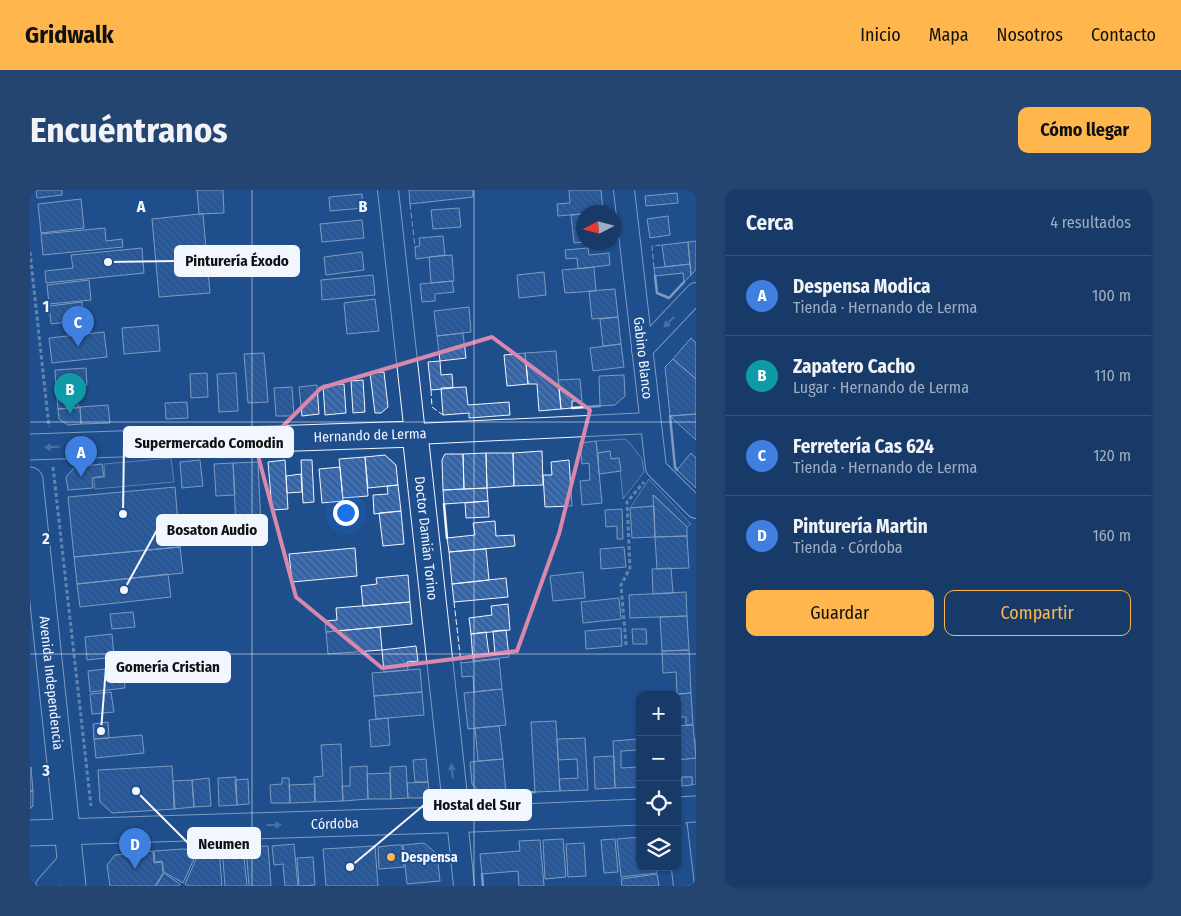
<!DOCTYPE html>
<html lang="es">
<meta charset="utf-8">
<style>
:root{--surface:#173a69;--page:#244571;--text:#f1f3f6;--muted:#9eadc0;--line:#36547d;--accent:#ffb74d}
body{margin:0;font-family:"Fira Sans Condensed",sans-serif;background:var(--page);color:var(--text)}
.controls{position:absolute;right:15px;bottom:15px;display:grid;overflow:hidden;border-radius:10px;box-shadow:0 1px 4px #0004}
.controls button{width:45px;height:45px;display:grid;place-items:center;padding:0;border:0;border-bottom:1px solid var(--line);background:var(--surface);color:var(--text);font:25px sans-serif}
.compass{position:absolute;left:546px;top:15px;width:45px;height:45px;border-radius:50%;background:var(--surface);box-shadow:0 1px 4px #0004;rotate:264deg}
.you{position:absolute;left:315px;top:322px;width:18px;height:18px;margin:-12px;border:4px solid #fff;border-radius:50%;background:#1a73e8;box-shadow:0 0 0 8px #1a73e833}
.badge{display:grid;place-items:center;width:32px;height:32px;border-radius:50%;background:var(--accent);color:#fff;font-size:16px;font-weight:700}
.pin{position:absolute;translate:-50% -41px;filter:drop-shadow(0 1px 2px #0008)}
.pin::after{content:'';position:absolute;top:26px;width:18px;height:15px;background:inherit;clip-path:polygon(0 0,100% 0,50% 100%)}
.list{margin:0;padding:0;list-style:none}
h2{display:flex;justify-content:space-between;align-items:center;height:65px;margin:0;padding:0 20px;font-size:21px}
h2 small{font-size:16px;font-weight:400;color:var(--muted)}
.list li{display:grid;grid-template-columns:32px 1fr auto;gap:15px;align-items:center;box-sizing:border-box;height:80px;padding:0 20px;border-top:1px solid var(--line)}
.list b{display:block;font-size:19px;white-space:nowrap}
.list p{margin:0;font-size:16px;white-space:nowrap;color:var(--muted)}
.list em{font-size:16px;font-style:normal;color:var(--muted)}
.actions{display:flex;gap:10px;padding:15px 20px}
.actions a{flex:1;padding:11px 0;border:1px solid var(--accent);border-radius:10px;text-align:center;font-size:18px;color:var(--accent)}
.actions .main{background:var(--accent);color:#111}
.icon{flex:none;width:28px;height:28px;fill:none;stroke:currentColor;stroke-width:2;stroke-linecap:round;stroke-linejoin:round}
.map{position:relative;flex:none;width:666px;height:696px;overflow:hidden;border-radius:10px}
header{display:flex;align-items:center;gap:30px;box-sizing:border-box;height:70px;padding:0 25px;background:var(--accent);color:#111}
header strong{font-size:24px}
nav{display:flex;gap:28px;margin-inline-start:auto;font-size:18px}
.intro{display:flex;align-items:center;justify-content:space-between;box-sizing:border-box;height:120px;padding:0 30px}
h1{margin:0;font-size:35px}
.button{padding:12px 22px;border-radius:10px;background:var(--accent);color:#111;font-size:18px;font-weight:700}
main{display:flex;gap:30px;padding:0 30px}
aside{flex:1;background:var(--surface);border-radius:10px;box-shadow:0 1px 4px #0004}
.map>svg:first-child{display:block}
.grass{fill:#305b95;stroke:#a8bbd7}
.building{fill:url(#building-back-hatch);stroke:#f2f6ff}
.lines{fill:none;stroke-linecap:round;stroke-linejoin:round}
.minor-casing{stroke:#f2f6ff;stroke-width:22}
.major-casing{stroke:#f2f6ff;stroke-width:27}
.path{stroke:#b3c4dc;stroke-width:3;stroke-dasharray:4 2.5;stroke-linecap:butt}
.minor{stroke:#1f4e8c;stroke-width:20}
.major{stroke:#1f4e8c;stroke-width:25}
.fence{stroke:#f2f6ff;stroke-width:1;stroke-dasharray:6 2.5;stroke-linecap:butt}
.wall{stroke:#f2f6ff;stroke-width:2.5}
.oneway{fill:#7e9ac0}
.marked{fill:none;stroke:#da87ad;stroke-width:4;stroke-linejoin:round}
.grid{fill:none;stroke:#f2f6ff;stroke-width:1;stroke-opacity:0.55}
.poi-dot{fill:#ffb74d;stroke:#1f4e8c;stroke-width:2}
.labels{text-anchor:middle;stroke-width:4;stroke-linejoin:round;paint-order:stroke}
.street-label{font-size:14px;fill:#f2f6ff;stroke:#1f4e8c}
.poi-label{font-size:14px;font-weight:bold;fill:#f2f6ff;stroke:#1f4e8c;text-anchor:start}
.grid-label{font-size:16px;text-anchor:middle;font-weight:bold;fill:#f2f6ff;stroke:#1f4e8c;stroke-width:4;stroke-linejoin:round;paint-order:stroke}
.leader{fill:none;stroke:#f2f6ff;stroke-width:2}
.callout-dot{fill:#f2f6ff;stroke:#1f4e8c;stroke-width:2}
.callout{fill:#f2f6ff;stroke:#f2f6ff;stroke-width:2}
.callout-label{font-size:15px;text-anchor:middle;font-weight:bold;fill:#111}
</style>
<header>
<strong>Gridwalk</strong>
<nav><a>Inicio</a><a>Mapa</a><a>Nosotros</a><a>Contacto</a></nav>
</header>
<div class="intro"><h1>Encuéntranos</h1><a class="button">Cómo llegar</a></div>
<main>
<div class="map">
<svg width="666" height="696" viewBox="0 0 666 696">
<defs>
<pattern id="building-back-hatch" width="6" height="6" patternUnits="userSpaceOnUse" patternTransform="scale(1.25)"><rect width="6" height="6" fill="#3563a3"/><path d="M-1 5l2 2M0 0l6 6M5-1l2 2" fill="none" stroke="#537ab1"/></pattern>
</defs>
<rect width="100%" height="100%" fill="#1f4e8c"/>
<path class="grass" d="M 595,249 L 599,252 L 612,269 L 614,282 L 593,309 L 589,268 L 581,269 L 580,261 L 568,263 L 566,251 Z
M 141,268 L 144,292 L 65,299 L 64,288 L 75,287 L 74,274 Z
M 619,289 L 661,334 L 657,337 L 624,305 L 624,316 L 600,318 Z
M 664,550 L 666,550 L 666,594 L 662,595 L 662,587 L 652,587 L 652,596 L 647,596 L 647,570 L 666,568 Z"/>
<path class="building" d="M 6,0 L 32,0 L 32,5 L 7,8 Z
M 167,0 L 193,0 L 194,23 L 169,24 Z
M 379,0 L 443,0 L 443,7 L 380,14 Z
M 539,0 L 571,0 L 573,22 L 528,26 L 527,14 L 540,13 Z
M 647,3 L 648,13 L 616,16 L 615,6 Z
M 332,4 L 333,18 L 300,21 L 299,7 Z
M 51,9 L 54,38 L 11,43 L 8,14 Z
M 429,18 L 431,37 L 403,39 L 401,20 Z
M 169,24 L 173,24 L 180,103 L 129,107 L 122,29 Z
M 554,24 L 554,52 L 544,53 L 541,25 Z
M 638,26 L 640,45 L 620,48 L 617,29 Z
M 332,30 L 334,48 L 292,52 L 290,34 Z
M 75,38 L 76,51 L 92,49 L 93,57 L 13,65 L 11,44 Z
M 413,46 L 415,65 L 386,69 L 385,57 L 390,56 L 389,48 Z
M 666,51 L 666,80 L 661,85 L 658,52 Z
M 658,52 L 660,74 L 635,77 L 632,55 Z
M 112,58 L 114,83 L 16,93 L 15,81 L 43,78 L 41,65 Z
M 558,58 L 559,65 L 579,63 L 580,75 L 548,79 L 547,68 L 536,69 L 535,60 Z
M 332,62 L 334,80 L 296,85 L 294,67 Z
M 422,65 L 424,91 L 401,93 L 399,67 Z
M 660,74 L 661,85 L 654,92 L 653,83 L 625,86 L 624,78 Z
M 564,77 L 566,101 L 535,103 L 532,80 Z
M 514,82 L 516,105 L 489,108 L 487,85 Z
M 343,85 L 345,105 L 292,110 L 291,90 Z
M 59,90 L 61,110 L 19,114 L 17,95 Z
M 422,91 L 424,102 L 405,104 L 405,111 L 392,112 L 390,94 Z
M 585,99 L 588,127 L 562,129 L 559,101 Z
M 345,109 L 349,141 L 317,144 L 314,113 Z
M 52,112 L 53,130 L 21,134 L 19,116 Z
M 439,117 L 441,142 L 407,146 L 404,121 Z
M 588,127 L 591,154 L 573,156 L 570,129 Z
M 128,135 L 130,161 L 94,164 L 92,138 Z
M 74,142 L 77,167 L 22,173 L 19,148 Z
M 433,143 L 436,168 L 410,171 L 407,146 Z
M 661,148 L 666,153 L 666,189 L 643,169 Z
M 591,154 L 594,177 L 563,181 L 560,158 Z
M 526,161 L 531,219 L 509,221 L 507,194 L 498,194 L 495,163 Z
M 234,163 L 238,212 L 218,213 L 214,164 Z
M 495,163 L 498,194 L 477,196 L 474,165 Z
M 643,169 L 666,189 L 666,224 L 640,226 L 635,177 Z
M 410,171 L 411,185 L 422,184 L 423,198 L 401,200 L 398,172 Z
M 56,178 L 57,195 L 26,197 L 25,180 Z
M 354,182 L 358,217 L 351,223 L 345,223 L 340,183 Z
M 177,183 L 178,207 L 161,208 L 160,184 Z
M 206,183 L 208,221 L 189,222 L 187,184 Z
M 594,185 L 595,206 L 585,215 L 570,216 L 569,186 Z
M 550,189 L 552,211 L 542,211 L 542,218 L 531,219 L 528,190 Z
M 333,190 L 335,222 L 323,223 L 321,191 Z
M 314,194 L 316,223 L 295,225 L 293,195 Z
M 287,195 L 289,224 L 272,226 L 269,197 Z
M 47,196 L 48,218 L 28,219 L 26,197 Z
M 262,197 L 264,226 L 246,226 L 244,198 Z
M 436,197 L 438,215 L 479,212 L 480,225 L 439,228 L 439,223 L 413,225 L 411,198 Z
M 157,212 L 158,228 L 136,229 L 135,213 Z
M 78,215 L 80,233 L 51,234 L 50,217 Z
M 50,217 L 51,234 L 38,235 L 29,229 L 28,219 Z
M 666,224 L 666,250 L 640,226 Z
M 566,251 L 572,313 L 552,315 L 550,291 L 560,290 L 559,273 L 552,274 L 550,253 Z
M 512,261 L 513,295 L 484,296 L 483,263 Z
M 580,261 L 581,269 L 589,268 L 591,281 L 569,284 L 568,263 Z
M 456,263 L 457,298 L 434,299 L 433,264 Z
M 456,263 L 483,263 L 484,296 L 457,298 Z
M 661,263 L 666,268 L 666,298 L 647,280 Z
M 415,264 L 433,264 L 434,299 L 413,300 L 412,270 Z
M 355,265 L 366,275 L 368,295 L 338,298 L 335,267 Z
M 335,267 L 338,306 L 313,308 L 309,269 Z
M 170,270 L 173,296 L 152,298 L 150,272 Z
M 255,270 L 258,319 L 242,320 L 238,272 Z
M 271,270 L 282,270 L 284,312 L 273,313 Z
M 539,270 L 542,316 L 515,317 L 513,285 L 522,285 L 521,272 Z
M 228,272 L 231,336 L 206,337 L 203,273 Z
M 203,273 L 205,305 L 186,306 L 184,274 Z
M 72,274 L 74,286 L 62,288 L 63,298 L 38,300 L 36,287 L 45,277 Z
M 310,277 L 313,311 L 292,313 L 289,279 Z
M 271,284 L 272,302 L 257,303 L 256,286 Z
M 368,295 L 371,321 L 344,324 L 343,305 L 358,304 L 357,296 Z
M 145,297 L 150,357 L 44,367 L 38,307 Z
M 457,298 L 458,311 L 414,314 L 413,300 Z
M 623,305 L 657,337 L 657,346 L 625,347 Z
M 458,311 L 459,327 L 436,328 L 435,313 Z
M 624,316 L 625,347 L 602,348 L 600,318 Z
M 592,319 L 593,349 L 587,349 L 587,336 L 576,337 L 575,320 Z
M 371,321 L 374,354 L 353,356 L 349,323 Z
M 465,331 L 466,346 L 484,345 L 485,356 L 419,362 L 417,348 L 445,345 L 443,333 Z
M 657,346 L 659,378 L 627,379 L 625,347 Z
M 150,357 L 153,383 L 47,394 L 44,367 Z
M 594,357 L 596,377 L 571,379 L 570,359 Z
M 325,358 L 327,386 L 262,392 L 259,364 Z
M 456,359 L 459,390 L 422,394 L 419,362 Z
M 641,378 L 643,403 L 623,404 L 622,379 Z
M 553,382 L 555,408 L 523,411 L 520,386 Z
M 138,384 L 141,407 L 50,417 L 47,394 Z
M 378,385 L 380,412 L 333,416 L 331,396 L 347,394 L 346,388 Z
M 476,388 L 478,407 L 424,412 L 422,394 Z
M 656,402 L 657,426 L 600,428 L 599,405 Z
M 589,408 L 591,429 L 553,433 L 551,412 Z
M 380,412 L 382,434 L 296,442 L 295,431 L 307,430 L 306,418 Z
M 478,414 L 480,440 L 441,444 L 439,428 L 462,425 L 461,416 Z
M 103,422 L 105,437 L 82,439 L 80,424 Z
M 657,426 L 659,460 L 632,461 L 630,427 Z
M 350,437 L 352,460 L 298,464 L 296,442 Z
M 591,438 L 592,456 L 556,459 L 555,441 Z
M 602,439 L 616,439 L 617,454 L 603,454 Z
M 476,440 L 479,467 L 443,471 L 441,444 L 456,442 L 459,465 L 465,464 L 463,441 Z
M 82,444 L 84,467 L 57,470 L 55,447 Z
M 386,456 L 388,471 L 377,472 L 378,480 L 354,482 L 352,460 Z
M 659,460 L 661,503 L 647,504 L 646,482 L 633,483 L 632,461 Z
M 469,469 L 472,499 L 444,502 L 443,486 L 432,487 L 431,473 Z
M 93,477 L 95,498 L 60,502 L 58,481 Z
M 390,479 L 392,502 L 344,506 L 342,483 Z
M 472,499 L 476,535 L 438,539 L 434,503 Z
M 81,502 L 84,522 L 62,524 L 60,504 Z
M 392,502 L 394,525 L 346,529 L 344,506 Z
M 661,503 L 663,535 L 656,535 L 656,527 L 647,527 L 647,505 L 636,505 Z
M 358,528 L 360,555 L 341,557 L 339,530 Z
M 526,531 L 530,601 L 505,602 L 501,532 Z
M 78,532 L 79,548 L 64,549 L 63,534 Z
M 663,535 L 666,568 L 647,570 L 647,536 Z
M 469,536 L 473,569 L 448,571 L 445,538 Z
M 112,545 L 114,563 L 66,568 L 64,549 Z
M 555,548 L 558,600 L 530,601 L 529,589 L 548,588 L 547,569 L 528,570 L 527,549 Z
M 608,549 L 609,560 L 591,561 L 591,578 L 609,577 L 610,597 L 585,598 L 583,551 Z
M 311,554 L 313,611 L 285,612 L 284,587 L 293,586 L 291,555 Z
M 584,566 L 585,598 L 565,599 L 564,567 Z
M 396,569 L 398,592 L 385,592 L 383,570 Z
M 473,569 L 476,604 L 453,606 L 442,594 L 440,572 Z
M 142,576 L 145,619 L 82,623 L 70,612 L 68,580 Z
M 337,576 L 338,609 L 313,611 L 312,596 L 320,596 L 320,577 Z
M 376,576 L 378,608 L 361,609 L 360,577 Z
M 1,577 L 3,601 L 0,601 L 0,578 Z
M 360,583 L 361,609 L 338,609 L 337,584 Z
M 206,587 L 207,615 L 189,616 L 188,588 Z
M 652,587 L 662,587 L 662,595 L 652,596 Z
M 179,588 L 181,616 L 164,617 L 162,590 Z
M 252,588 L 259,588 L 260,613 L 241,613 L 240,595 L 252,594 Z
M 218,589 L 219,614 L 207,615 L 205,590 Z
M 162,590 L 164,617 L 144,619 L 143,591 Z
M 398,592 L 399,601 L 392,608 L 378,608 L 377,593 Z
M 285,594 L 285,612 L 260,613 L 259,595 Z
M 0,601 L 3,601 L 3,616 L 0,619 Z
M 610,647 L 610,677 L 626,677 L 627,683 L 591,687 L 587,649 Z
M 533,649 L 536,687 L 515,689 L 513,650 Z
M 585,649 L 588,682 L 574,683 L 571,650 Z
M 510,650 L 514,696 L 489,696 L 488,681 L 452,684 L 450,664 L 490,661 L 489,651 Z
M 394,653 L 407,664 L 410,691 L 377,694 L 373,655 Z
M 554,653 L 556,686 L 538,687 L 536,654 Z
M 264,654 L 268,696 L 255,696 L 253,674 L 244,675 L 242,656 Z
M 365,655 L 372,655 L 374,677 L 349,679 L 348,657 Z
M 238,656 L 241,696 L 219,696 L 216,657 Z
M 345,656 L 348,696 L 296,696 L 293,659 Z
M 213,657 L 217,696 L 195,696 L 192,658 Z
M 189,658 L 192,696 L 159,696 L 155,694 L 170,660 Z
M 153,659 L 168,660 L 153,693 L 134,682 L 132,671 L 125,672 L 124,661 Z
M 123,661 L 124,673 L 132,672 L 133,683 L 125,696 L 80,696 L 77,675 L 85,665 Z
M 283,667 L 285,695 L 269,696 L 267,668 Z
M 134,683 L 150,694 L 149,696 L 126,696 Z
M 627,684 L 629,696 L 592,696 L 591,689 Z"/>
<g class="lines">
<defs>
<g id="minor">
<path d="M 358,0 L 385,244 L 620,233"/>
<path id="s1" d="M 594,0 L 626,278 L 666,318"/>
<path d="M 612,160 L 666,103"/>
<path d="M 427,629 L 434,696"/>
<path d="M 647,637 L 654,696"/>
<path d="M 16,696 L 41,668"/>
</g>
<g id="major">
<path id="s2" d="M 0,257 L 385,244 L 427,629"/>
<path id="s3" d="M 0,290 L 43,696"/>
<path d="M 647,620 L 666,619"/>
<path id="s4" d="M 0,643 L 443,629 L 610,622"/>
</g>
</defs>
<use href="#minor" class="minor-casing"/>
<use href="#major" class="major-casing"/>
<path class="path" d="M 0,62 L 19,237
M 23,277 L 61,616
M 596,455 L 591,395 L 600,378 L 597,312 L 614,292"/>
<use href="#minor" class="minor"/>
<use href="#major" class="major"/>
<path class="fence" d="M 380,14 L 385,57
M 624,78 L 622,56 L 632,55
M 401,200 L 402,217 L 413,225
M 424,412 L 431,473"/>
<path class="wall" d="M 625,86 L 627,103 L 639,108 L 654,92
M 542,218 L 570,216
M 640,226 L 645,277 L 647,280
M 414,314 L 417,348
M 476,604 L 505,602
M 452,684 L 453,696"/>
</g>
<defs><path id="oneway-solid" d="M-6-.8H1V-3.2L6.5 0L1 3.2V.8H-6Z" transform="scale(1.25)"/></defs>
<g class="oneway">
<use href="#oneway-solid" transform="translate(639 132) rotate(134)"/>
<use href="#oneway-solid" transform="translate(22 257) rotate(178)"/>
<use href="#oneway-solid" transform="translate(422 581) rotate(-96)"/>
<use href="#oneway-solid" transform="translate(244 635) rotate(-2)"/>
</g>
<path d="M0 0H666V696H0ZM 462,147 L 560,220 L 529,344 L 487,461 L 352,478 L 266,407 L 227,262 L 291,198 Z" fill="#1f4e8c" fill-opacity=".55" fill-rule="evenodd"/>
<path class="marked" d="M 462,147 L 560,220 L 529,344 L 487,461 L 352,478 L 266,407 L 227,262 L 291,198 Z"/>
<path class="grid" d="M 222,0 L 222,696M 444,0 L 444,696M 0,232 L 666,232M 0,464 L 666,464"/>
<circle class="poi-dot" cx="361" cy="667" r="5"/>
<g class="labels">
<g class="street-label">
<text dy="5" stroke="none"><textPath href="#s1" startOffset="169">Gabino Blanco</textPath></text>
<text transform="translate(340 245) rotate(-2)" y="5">Hernando de Lerma</text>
<text dy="5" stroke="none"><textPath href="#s2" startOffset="490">Doctor Damián Torino</textPath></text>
<text dy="5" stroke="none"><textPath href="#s3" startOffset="204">Avenida Independencia</textPath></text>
<text dy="5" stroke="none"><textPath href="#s4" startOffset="305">Córdoba</textPath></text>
</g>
<g class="poi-label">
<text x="371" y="672">Despensa</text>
</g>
</g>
<g class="grid-label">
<text x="111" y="22">A</text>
<text x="333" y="22">B</text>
<text x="16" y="122">1</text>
<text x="16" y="354">2</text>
<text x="16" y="586">3</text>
</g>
<path class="leader" d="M78 72L145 71M93 324L94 252M94 400L127 340M71 541L76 477M320 677L394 615M106 601L158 653"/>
<g class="callout-dot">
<circle cx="78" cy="72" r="5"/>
<circle cx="93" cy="324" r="5"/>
<circle cx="94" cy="400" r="5"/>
<circle cx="71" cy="541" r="5"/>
<circle cx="320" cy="677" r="5"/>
<circle cx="106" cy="601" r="5"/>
</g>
<g class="callout">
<rect x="145" y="56" width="124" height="30" rx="5"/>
<rect x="94" y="237" width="169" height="30" rx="5"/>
<rect x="127" y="325" width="110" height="30" rx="5"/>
<rect x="76" y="462" width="124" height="30" rx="5"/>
<rect x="394" y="600" width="107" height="30" rx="5"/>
<rect x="158" y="638" width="72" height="30" rx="5"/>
</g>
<g class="callout-label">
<text x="207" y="76">Pinturería Éxodo</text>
<text x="179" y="258">Supermercado Comodin</text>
<text x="182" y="345">Bosaton Audio</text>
<text x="138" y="482">Gomería Cristian</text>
<text x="447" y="620">Hostal del Sur</text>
<text x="194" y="659">Neumen</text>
</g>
</svg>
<div class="controls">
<button>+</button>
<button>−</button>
<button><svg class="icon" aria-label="locate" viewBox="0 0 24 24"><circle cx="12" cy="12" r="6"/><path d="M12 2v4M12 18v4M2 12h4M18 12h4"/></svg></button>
<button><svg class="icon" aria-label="layers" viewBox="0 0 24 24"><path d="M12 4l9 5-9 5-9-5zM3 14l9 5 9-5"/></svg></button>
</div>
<svg class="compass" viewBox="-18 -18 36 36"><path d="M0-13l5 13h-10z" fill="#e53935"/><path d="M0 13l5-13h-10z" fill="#9eadc0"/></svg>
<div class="you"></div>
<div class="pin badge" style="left:51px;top:287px;background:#3f7fe0">A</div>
<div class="pin badge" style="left:40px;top:224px;background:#0f9aa8">B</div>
<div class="pin badge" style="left:48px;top:157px;background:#3f7fe0">C</div>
<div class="pin badge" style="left:105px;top:679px;background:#3f7fe0">D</div>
</div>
<aside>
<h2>Cerca<small>4 resultados</small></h2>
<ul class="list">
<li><span class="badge" style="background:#3f7fe0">A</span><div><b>Despensa Modica</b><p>Tienda · Hernando de Lerma</p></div><em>100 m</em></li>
<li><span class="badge" style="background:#0f9aa8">B</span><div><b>Zapatero Cacho</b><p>Lugar · Hernando de Lerma</p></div><em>110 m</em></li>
<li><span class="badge" style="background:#3f7fe0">C</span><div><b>Ferretería Cas 624</b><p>Tienda · Hernando de Lerma</p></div><em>120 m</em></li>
<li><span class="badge" style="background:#3f7fe0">D</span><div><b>Pinturería Martin</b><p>Tienda · Córdoba</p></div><em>160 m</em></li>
</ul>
<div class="actions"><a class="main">Guardar</a><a>Compartir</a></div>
</aside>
</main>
